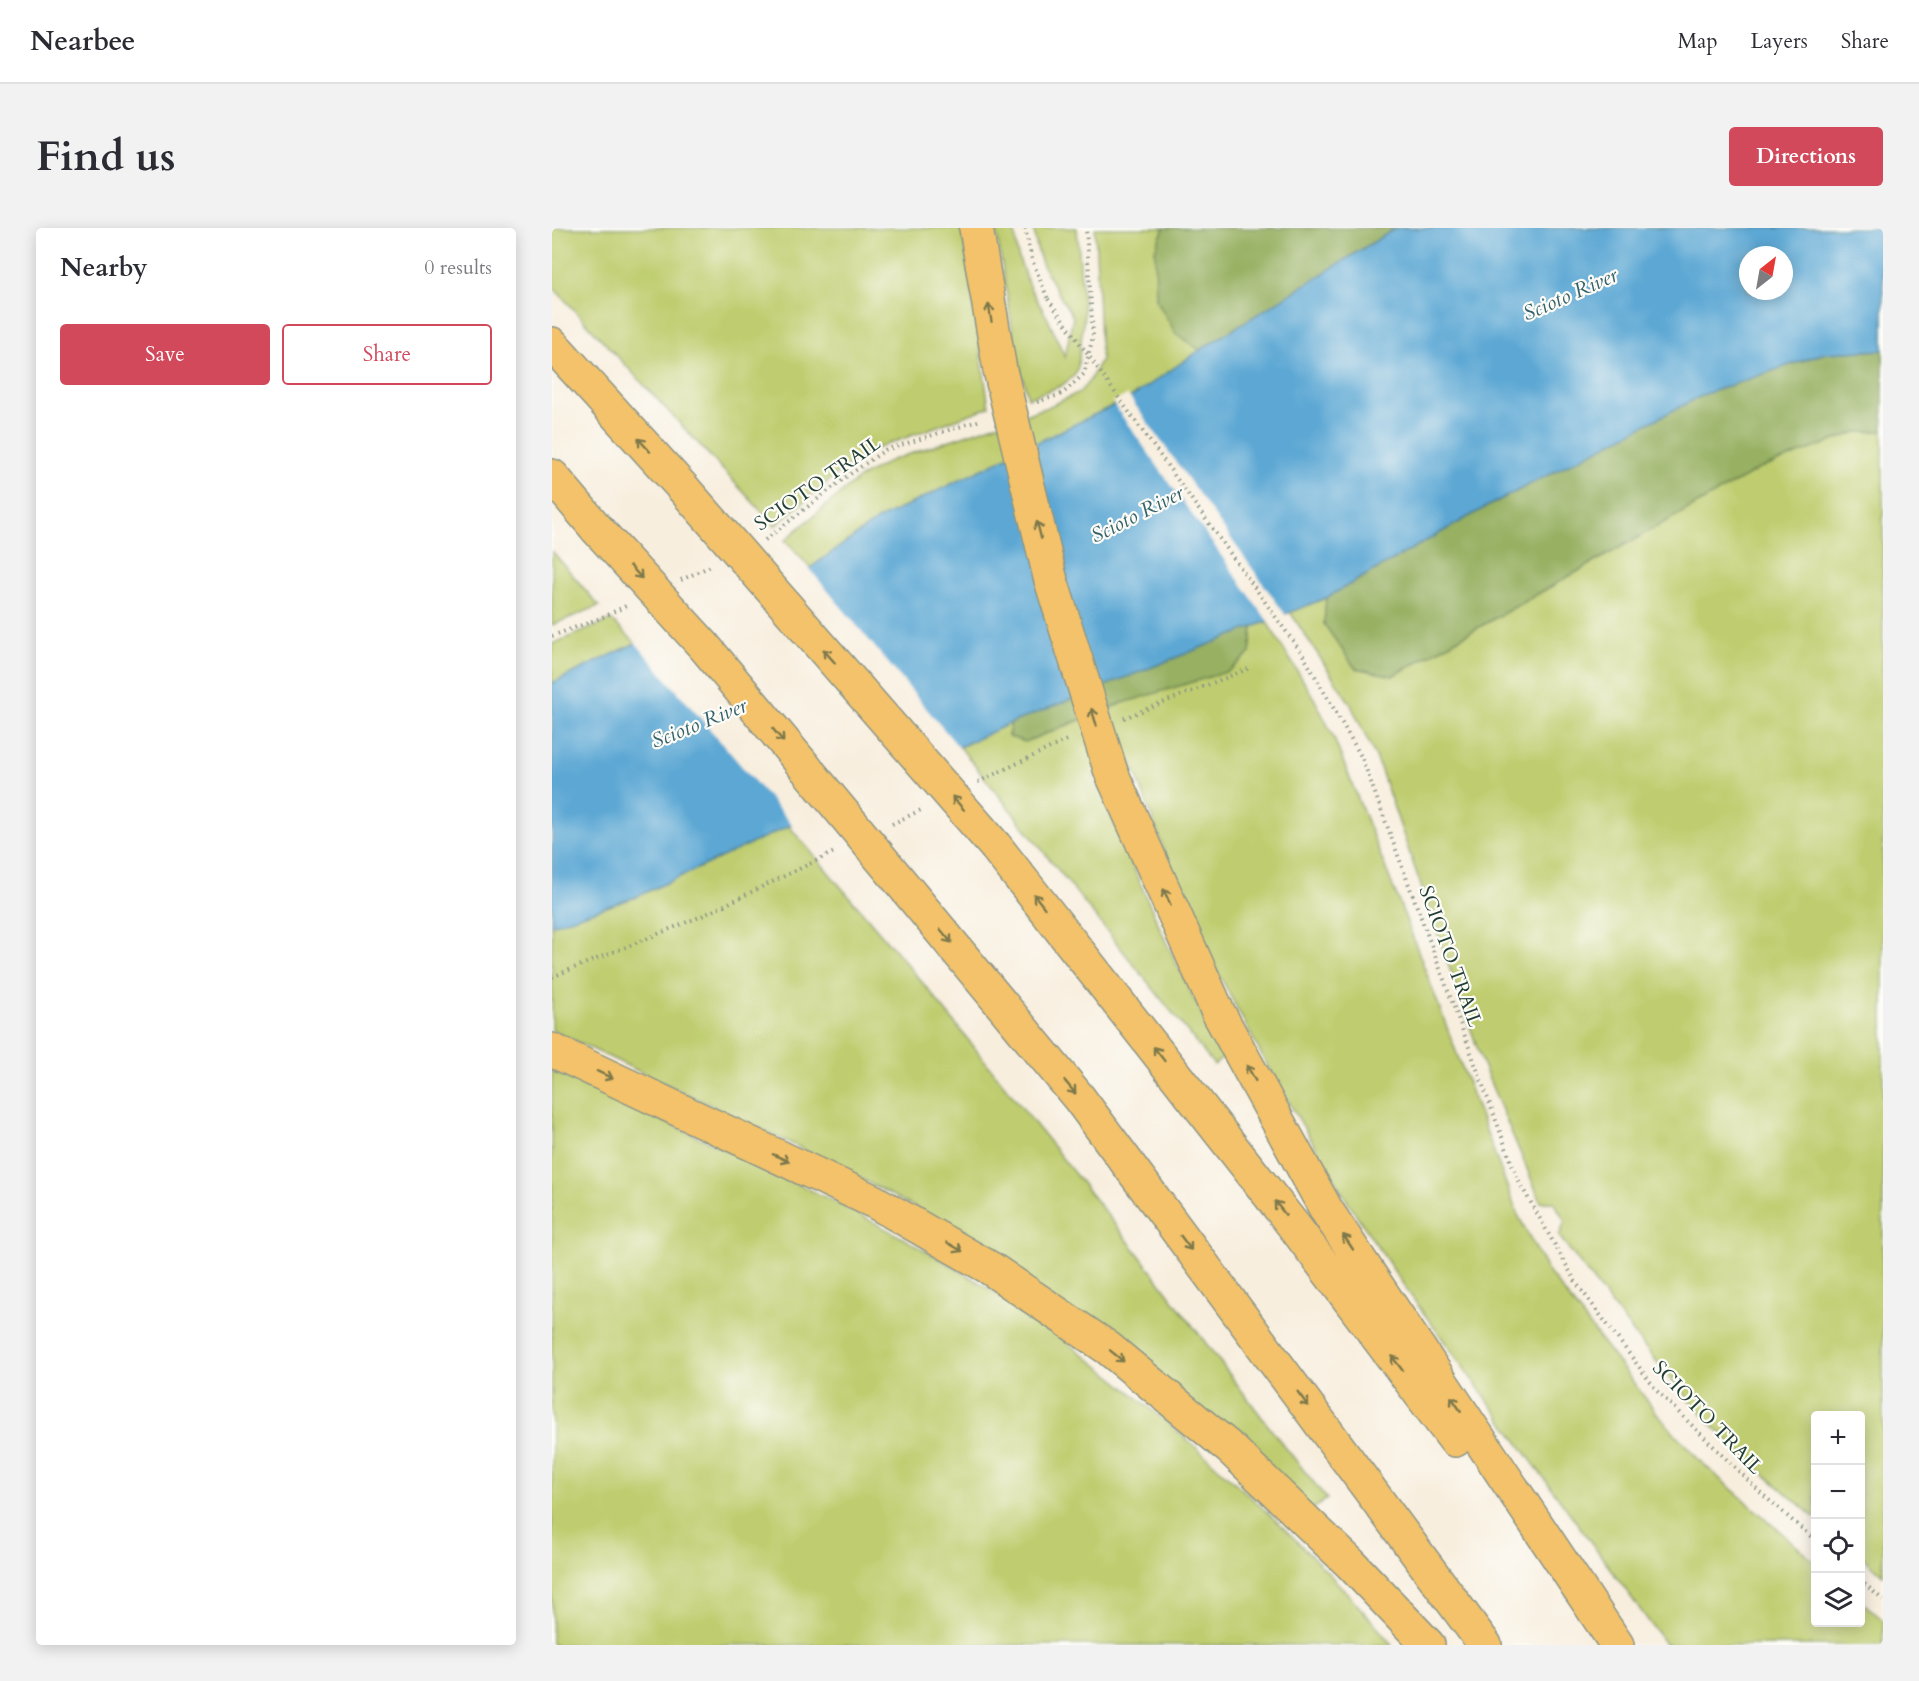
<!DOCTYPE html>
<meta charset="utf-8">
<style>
:root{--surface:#fff;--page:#f2f2f3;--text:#2b2b33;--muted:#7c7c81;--line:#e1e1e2;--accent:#d1495b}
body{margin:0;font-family:Cardo,serif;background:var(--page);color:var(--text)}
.controls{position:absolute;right:18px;bottom:18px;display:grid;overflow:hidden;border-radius:6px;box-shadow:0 3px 15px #0003}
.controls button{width:54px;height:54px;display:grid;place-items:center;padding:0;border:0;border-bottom:2px solid var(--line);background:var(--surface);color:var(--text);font:30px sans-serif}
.compass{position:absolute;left:1187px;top:18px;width:54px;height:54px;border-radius:50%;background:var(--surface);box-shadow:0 3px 15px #0003;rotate:31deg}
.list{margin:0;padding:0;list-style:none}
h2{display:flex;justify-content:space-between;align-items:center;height:78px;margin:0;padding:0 24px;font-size:26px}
h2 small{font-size:20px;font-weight:400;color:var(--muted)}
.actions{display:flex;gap:12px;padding:18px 24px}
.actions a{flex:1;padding:14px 0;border:2px solid var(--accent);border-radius:6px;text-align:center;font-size:21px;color:var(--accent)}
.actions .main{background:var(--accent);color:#fff}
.icon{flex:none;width:33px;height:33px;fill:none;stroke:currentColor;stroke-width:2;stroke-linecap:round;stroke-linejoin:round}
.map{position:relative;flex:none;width:1331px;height:1417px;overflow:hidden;border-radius:6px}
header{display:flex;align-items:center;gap:36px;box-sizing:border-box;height:84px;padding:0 30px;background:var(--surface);border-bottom:2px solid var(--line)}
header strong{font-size:28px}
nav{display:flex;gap:33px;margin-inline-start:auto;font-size:21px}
.intro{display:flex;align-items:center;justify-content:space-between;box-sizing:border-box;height:144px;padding:0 36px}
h1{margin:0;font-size:42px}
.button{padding:15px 27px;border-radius:6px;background:var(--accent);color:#fff;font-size:21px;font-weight:700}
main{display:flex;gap:36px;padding:0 36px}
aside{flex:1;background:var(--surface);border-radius:6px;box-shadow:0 3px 15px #0003}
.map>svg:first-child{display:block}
.green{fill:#bfcd70;stroke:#6f8552;stroke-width:1.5}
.forest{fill:#97b062;stroke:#5b764b;stroke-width:1.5}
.water{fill:#5ca7d4;stroke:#3e7284;stroke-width:1.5;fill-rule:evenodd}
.pier{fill:#f8eede}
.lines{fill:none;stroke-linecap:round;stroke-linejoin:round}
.highway-casing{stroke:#8c9689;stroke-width:36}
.path{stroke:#8c9689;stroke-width:4;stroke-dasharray:1.5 4.5;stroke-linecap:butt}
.highway{stroke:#f3c26a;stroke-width:33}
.highway-bridge-casing{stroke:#8c9689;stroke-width:36;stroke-linecap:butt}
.path-bridge{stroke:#8c9689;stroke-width:4;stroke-dasharray:1.5 4.5;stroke-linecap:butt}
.highway-bridge{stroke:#f3c26a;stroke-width:33}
.oneway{stroke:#7e794c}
.labels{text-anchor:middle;stroke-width:4.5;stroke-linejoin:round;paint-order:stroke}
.street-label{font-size:20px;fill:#1f3d34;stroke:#fdfcf7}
.water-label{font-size:21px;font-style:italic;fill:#34626c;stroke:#fdfcf7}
</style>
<header>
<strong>Nearbee</strong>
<nav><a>Map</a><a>Layers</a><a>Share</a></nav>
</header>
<div class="intro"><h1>Find us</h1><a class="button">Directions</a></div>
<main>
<aside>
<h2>Nearby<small>0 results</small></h2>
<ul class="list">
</ul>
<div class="actions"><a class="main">Save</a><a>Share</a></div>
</aside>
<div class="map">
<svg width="1331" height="1417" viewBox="0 0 1331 1417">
<rect width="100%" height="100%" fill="#fdfcf7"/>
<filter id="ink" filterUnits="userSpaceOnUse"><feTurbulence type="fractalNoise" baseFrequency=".0167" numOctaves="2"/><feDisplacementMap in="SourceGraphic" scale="12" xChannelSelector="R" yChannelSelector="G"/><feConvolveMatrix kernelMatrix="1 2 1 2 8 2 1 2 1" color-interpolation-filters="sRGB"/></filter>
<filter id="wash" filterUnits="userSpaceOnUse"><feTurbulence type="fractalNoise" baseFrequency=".008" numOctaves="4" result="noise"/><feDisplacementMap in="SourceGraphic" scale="24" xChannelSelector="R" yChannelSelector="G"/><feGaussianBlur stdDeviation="1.35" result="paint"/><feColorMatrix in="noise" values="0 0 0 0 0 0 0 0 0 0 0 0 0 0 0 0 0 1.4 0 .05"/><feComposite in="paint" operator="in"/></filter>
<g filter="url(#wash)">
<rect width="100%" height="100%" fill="#f8eede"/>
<path class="green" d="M 0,0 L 410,0 L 437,179 L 323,221 L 292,240 L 223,298 L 0,58 Z
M 444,0 L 462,0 L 466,28 L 477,58 L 496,91 L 513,129 L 521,89 C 504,61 483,34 482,0 L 525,0 L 532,88 L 526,138 L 523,147 L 509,158 L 476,170 L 463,118 Z
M 543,0 L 612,0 L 603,22 L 624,106 L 648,122 L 581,168 L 325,292 L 258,340 L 233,312 L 307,250 L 340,232 L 496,179 L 528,164 L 538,152 L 549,131 Z
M 1331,203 L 1331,1347 L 1309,1328 L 1308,1188 L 1264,1188 L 1263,1290 C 1225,1257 1186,1225 1151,1187 C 1099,1131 1054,1069 1007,1008 L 1013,993 L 1002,974 L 989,974 L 933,842 L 826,534 L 798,475 L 738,384 L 774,370 L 772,396 L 841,448 L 1207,241 L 1304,204 Z
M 0,323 L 47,378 L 0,397 Z
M 59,392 L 84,415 L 0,455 L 0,416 Z
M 715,394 L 762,470 L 781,508 L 857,699 L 965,985 L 995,1042 L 1107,1188 L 1150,1235 L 1263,1334 L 1264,1394 L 1308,1394 L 1309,1373 L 1331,1392 L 1331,1417 L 1114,1417 L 857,1065 L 797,976 L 716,839 L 661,735 L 622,648 L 579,533 L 541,548 L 615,716 L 671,830 L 662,837 L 408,519 L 459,495 L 456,508 L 473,514 L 698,425 L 701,399 Z
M 237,598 L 375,760 L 588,1028 L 721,1204 L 775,1271 L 761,1281 L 373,985 L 276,933 L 0,802 L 0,697 L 84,669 Z
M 0,843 C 130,902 262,958 386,1030 C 492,1090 588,1168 678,1250 C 736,1302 791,1357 840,1417 L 0,1417 Z"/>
<path class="forest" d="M 612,0 L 844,0 L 648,122 L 624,106 L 604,71 L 603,22 Z
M 1331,122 L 1331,203 L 1304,204 L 1207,241 L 840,448 L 803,440 L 772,396 L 774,370 L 932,280 L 1153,166 L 1273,125 Z
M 701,399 L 698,425 L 677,443 L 561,478 L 473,514 L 456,508 L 459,495 Z"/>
<path class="water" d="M 844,0 L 1331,0 L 1331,122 L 1273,125 L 1153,166 L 932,280 L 774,370 L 459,495 L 84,669 L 0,697 L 0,455 L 84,415 L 258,340 L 325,292 L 581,168 L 648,122 ZM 1196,27 L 1232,27 L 1232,63 L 1196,63 Z"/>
<path class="pier" d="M 576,167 L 735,389 L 718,396 L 560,174 Z
M 255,338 L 409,522 L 242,599 L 82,413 Z"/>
</g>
<g filter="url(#ink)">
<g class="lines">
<defs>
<path id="highway" d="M 424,0 L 448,142
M 0,116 L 131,260
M 0,248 L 45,301
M 559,544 L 666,784 L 775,983 L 1065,1417
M 444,619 L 745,1002 L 903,1212
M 356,663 L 527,870 L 933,1417
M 0,822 L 323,974 L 438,1040 L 556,1120 L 679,1221 L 799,1336 L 876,1417"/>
</defs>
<use href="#highway" class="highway-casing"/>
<path class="path" d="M 473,0 L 480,32 L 496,71
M 485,174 L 510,166 L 532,146 L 541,108 L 534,0
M 213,312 L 294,249 L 333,222 L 429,192
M 129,352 L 161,337
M 0,408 L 46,391 L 74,378
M 751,427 L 810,530 L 966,952 L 1025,1056 L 1105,1163 L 1210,1266 L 1264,1313
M 572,490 L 696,441
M 426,554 L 517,511
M 340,596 L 371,581
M 0,749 L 150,688 L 284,623
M 1308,1352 L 1331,1372"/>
<use href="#highway" class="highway"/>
<defs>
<path id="highway-bridge" d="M 448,142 L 498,349 L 559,544
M 131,260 L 444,619
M 45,301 L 152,418 L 356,663"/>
</defs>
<use href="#highway-bridge" class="highway-bridge-casing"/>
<path class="path-bridge" d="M 496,71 L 751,427"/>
<use href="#highway-bridge" class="highway-bridge"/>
</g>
<defs><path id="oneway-shaft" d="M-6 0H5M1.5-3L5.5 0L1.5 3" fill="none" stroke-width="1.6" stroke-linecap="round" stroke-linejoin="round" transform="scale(1.5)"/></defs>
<g class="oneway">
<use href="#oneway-shaft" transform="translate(438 85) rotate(-100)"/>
<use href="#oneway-shaft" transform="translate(92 217) rotate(-132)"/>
<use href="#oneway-shaft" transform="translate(487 302) rotate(-104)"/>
<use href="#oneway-shaft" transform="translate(84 344) rotate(48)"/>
<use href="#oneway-shaft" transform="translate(277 428) rotate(-131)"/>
<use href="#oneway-shaft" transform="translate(542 489) rotate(-107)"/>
<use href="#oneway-shaft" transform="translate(226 507) rotate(50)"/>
<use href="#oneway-shaft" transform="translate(406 575) rotate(-131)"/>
<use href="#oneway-shaft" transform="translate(615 669) rotate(-114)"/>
<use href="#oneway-shaft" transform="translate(487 673) rotate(-128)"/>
<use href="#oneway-shaft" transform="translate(394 708) rotate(50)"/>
<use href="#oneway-shaft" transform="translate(607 826) rotate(-128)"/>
<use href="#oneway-shaft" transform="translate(699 845) rotate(-119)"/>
<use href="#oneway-shaft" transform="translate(53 847) rotate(25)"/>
<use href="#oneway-shaft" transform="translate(518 859) rotate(50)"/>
<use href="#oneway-shaft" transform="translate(229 930) rotate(25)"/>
<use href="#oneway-shaft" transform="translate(728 980) rotate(-128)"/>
<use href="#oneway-shaft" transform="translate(796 1014) rotate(-124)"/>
<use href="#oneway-shaft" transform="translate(634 1015) rotate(53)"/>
<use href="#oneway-shaft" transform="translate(403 1019) rotate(30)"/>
<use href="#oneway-shaft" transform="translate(565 1128) rotate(39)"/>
<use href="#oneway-shaft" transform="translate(845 1135) rotate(-127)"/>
<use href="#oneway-shaft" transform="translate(751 1171) rotate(53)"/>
<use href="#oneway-shaft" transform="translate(904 1176) rotate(-124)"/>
</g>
</g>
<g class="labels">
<g class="street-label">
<text transform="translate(265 255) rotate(-35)" y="7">SCIOTO TRAIL</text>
<text transform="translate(899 728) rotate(70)" y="7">SCIOTO TRAIL</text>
<text transform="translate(1156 1189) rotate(46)" y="7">SCIOTO TRAIL</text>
</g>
<g class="water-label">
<text transform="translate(1018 66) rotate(-24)" y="7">Scioto River</text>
<text transform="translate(585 286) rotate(-27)" y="7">Scioto River</text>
<text transform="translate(147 495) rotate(-22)" y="7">Scioto River</text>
</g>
</g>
</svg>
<div class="controls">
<button>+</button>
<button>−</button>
<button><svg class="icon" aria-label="locate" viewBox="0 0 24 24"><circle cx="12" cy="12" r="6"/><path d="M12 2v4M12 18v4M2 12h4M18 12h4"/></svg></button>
<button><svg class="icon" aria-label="layers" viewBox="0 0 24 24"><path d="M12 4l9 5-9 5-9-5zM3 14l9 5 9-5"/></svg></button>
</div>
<svg class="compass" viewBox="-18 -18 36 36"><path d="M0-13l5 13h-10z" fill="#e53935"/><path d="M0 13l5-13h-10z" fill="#7c7c81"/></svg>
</div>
</main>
